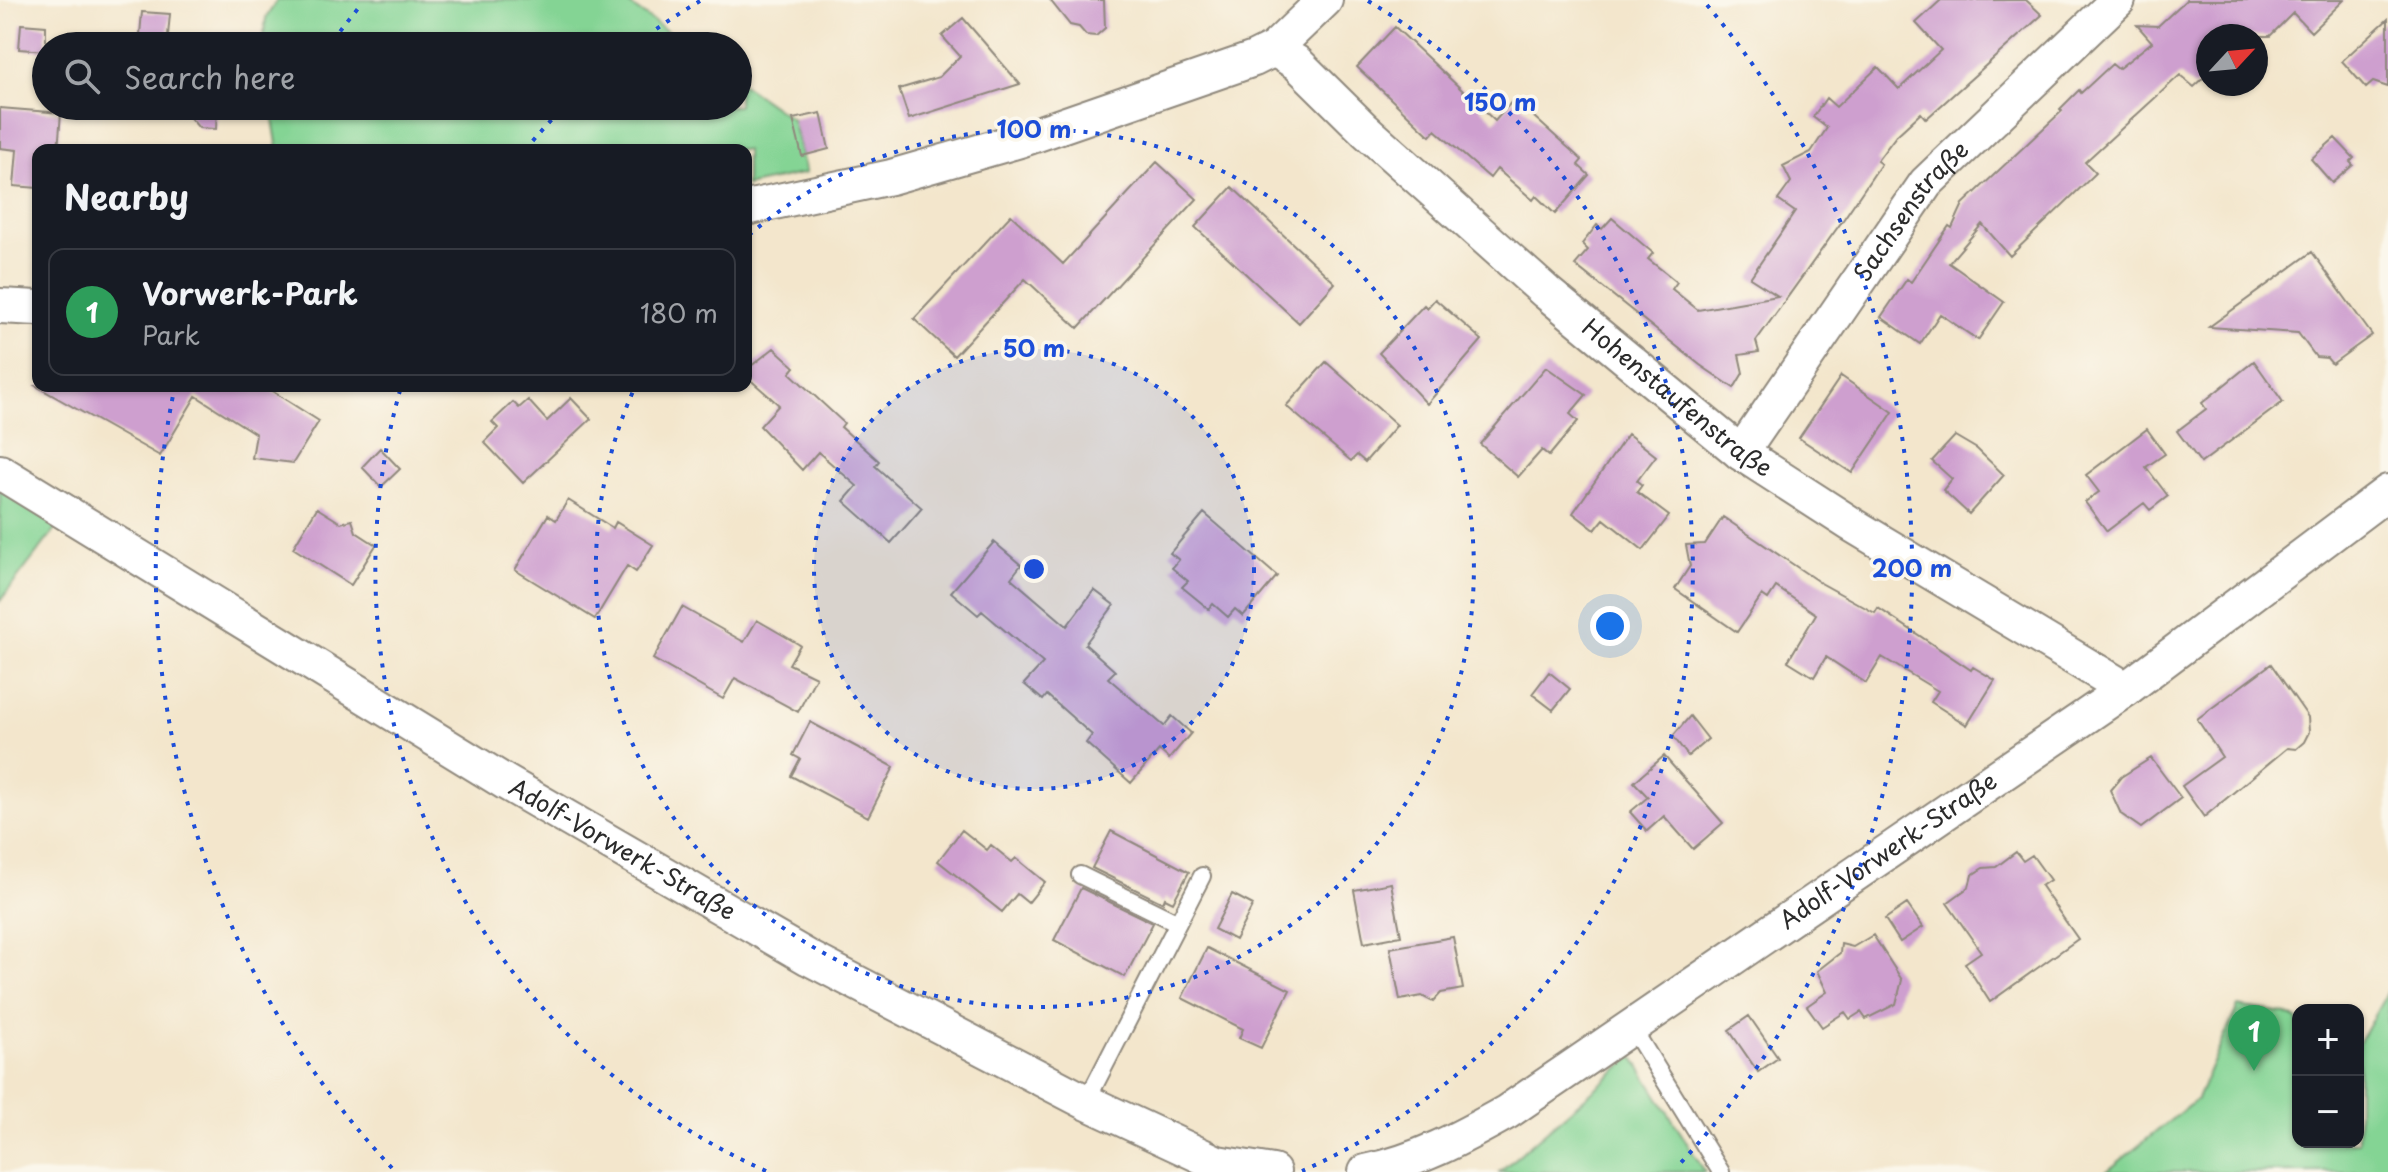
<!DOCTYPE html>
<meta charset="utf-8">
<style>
:root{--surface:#171b24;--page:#20242c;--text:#f1f3f6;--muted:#9ea1a6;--line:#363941;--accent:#b45309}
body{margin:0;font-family:"Playpen Sans",sans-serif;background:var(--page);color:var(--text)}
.controls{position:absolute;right:24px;bottom:24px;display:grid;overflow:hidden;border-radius:16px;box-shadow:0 2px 6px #0004}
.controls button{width:72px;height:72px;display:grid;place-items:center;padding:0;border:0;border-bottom:2px solid var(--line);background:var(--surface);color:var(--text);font:40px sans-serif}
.compass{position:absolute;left:2196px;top:24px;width:72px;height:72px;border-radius:50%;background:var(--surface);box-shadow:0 2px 6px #0004;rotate:64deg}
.you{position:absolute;left:1610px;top:626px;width:28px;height:28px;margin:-20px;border:6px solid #fff;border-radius:50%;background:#1a73e8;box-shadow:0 0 0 12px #1a73e833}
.badge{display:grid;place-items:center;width:52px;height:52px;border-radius:50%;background:var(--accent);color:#fff;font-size:26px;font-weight:700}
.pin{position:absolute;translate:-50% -66px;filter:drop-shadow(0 2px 4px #0008)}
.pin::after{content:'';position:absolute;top:42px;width:28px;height:24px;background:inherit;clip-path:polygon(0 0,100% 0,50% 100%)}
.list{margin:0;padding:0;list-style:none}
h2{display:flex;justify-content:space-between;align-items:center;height:104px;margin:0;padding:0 32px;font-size:34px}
h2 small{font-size:26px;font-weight:400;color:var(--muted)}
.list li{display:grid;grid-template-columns:52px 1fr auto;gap:24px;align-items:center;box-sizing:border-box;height:128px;margin:0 16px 16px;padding:0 16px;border:2px solid var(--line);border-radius:16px}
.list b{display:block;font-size:30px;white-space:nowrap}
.list p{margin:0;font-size:26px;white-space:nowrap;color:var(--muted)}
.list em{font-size:26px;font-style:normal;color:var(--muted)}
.icon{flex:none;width:44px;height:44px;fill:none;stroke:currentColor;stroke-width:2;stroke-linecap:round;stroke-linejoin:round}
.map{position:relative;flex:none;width:2388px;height:1172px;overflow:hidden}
.search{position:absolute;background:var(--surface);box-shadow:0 2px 6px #0004;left:32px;top:32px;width:720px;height:88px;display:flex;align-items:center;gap:20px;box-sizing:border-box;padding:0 28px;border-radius:44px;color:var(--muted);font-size:30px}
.panel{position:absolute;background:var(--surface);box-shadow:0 2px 6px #0004;left:32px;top:144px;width:720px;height:248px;border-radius:16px}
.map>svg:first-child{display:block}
.green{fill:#84d494;stroke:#588060;stroke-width:2}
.building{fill:#ce9fcf}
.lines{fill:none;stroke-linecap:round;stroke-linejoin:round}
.service-casing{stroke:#8f887c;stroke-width:20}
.minor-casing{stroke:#8f887c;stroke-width:38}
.service{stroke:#fff;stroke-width:16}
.minor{stroke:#fff;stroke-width:34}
.ring{fill:none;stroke:#1d4ed8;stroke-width:4;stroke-dasharray:4 8}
.labels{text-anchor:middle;stroke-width:7;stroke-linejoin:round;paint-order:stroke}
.street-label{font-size:24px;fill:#2b2b2b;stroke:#fbf7ec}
.centre{fill:#1d4ed8;stroke:#fbf7ec;stroke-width:4}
.ring-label{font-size:24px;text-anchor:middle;font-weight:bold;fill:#1d4ed8;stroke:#fbf7ec;stroke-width:7;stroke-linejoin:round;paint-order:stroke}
</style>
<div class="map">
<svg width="2388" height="1172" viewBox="0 0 2388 1172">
<rect width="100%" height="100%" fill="#fbf7ec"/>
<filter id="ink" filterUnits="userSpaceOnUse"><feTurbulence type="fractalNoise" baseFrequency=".0125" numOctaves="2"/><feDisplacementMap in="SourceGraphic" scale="16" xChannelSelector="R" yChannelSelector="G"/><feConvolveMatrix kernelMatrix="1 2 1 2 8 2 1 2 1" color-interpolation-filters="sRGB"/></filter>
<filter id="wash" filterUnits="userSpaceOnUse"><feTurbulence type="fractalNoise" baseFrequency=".006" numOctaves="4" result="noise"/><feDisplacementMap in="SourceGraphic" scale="32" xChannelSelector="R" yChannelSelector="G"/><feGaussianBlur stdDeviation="1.8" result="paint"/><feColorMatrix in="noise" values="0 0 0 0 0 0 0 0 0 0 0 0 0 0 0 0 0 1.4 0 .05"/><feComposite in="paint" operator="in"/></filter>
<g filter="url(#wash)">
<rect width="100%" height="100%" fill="#f3e6cc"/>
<path class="green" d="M 277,0 L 623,0 L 688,46 L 262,46 L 266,18 Z
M 738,81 L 792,119 L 806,173 L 746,186 L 746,150 L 278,150 L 271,106 L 738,106 Z
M 0,489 L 60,523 L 0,601 Z
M 2388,991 L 2388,1172 L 2106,1172 L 2197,1099 L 2238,1006 L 2284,1013 L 2298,1020 L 2298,1142 L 2358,1142 L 2358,1044 Z
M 1633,1056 L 1705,1172 L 1499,1172 Z"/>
<g id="blocks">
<path class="building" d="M 1050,0 L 1104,0 L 1105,28 L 1096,36 L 1086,35 L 1079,27 L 1070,25 Z
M 1941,0 L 2026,0 L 2042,15 L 1926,119 L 1921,113 L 1896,136 L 1877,161 L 1881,164 L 1843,220 L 1756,341 L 1759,352 L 1739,355 L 1743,373 L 1734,388 L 1700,365 L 1575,265 L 1588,250 L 1582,244 L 1597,225 L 1602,229 L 1612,218 L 1653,253 L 1648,259 L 1677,282 L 1672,289 L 1698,310 L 1778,296 L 1750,278 L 1795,212 L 1778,200 L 1791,182 L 1783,166 L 1811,152 L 1827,128 L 1813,117 L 1826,98 L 1836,107 L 1878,67 L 1899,89 L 1941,50 L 1916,23 Z
M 2186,0 L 2344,0 L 2311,32 L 2293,13 L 2270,36 L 2208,36 L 2208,74 L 2194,87 L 2180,75 L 2085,162 L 2096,173 L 2010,256 L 1982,224 L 1949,263 L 2004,302 L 1978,340 L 1940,314 L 1920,344 L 1881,317 L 1907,279 L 1911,282 L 1949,226 L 1952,228 L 1963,204 L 2062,111 L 2060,109 L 2079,90 L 2081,93 L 2112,64 L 2118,69 L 2152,42 L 2137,25 L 2158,26 Z
M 142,12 L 170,14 L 167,46 L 139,46 Z
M 963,18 L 1020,84 L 909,119 L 899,89 L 939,77 L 960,56 L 942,36 Z
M 2388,19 L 2388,87 L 2373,82 L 2366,88 L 2342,61 Z
M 21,24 L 46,26 L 46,51 L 19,49 Z
M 1395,27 L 1495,121 L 1514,99 L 1582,160 L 1578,165 L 1589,175 L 1555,214 L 1536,196 L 1533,200 L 1497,169 L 1490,178 L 1435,130 L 1430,136 L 1357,67 Z
M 180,106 L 217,106 L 216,129 L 199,128 Z
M 0,108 L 61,113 L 58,150 L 38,150 L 38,188 L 14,186 L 17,150 L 0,148 Z
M 821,113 L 829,149 L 802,156 L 793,119 Z
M 2335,138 L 2354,158 L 2350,162 L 2353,165 L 2332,183 L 2311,159 Z
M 1157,162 L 1197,199 L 1078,328 L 1025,279 L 954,356 L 914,319 L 1011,215 L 1063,264 Z
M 1232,187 L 1335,283 L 1299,323 L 1195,227 Z
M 2312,252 L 2372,335 L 2332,364 L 2327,358 L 2316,357 L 2298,333 L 2209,327 Z
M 1435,299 L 1482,340 L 1427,404 L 1379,353 L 1424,305 L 1427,308 Z
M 774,348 L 795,367 L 790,373 L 844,423 L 841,427 L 879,461 L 875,466 L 922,508 L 891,543 L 844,501 L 857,486 L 818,452 L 802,470 L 760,426 L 779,405 L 746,376 L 746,370 Z
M 2254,361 L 2283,402 L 2201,463 L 2177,431 L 2206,409 L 2202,403 Z
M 1326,362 L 1397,425 L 1365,462 L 1357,455 L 1351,461 L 1286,406 Z
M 1546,367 L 1586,395 L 1570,414 L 1578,421 L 1549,456 L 1542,450 L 1518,477 L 1480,444 Z
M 1841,376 L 1893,412 L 1852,473 L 1799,438 Z
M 36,386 L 264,386 L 319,421 L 293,463 L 252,458 L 256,434 L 196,396 L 160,456 Z
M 571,398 L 591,419 L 523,483 L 484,442 L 498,428 L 492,422 L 513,402 L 519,408 L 528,400 L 547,421 Z
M 2147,429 L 2165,454 L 2146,467 L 2168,496 L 2150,510 L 2144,503 L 2107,531 L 2085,502 L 2099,492 L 2086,475 Z
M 1628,434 L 1656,456 L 1637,481 L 1642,485 L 1637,492 L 1669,516 L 1643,550 L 1604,519 L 1595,530 L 1573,513 Z
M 1955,436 L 1977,449 L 2004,475 L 1969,514 L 1943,490 L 1952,479 L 1932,461 Z
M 380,448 L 400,469 L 381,487 L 362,467 Z
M 568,500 L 613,528 L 616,522 L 653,545 L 636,572 L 627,566 L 595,619 L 515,570 L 548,515 L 556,520 Z
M 317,508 L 341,523 L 352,520 L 356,532 L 376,545 L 351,585 L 293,548 Z
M 1204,513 L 1277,576 L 1243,616 L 1235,609 L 1228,617 L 1213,604 L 1209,609 L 1182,587 L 1188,581 L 1172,568 L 1179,560 L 1170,553 Z
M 1723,517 L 1819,582 L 1875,613 L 1878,608 L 1971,670 L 1973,667 L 1995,680 L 1967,725 L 1931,702 L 1938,691 L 1882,657 L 1866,683 L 1826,657 L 1814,677 L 1788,661 L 1816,614 L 1776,587 L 1768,599 L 1762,595 L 1737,632 L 1675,589 L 1690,566 L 1686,545 L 1705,544 Z
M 994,542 L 1021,565 L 1011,578 L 1067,626 L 1094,590 L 1114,605 L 1085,644 L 1115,671 L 1108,678 L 1164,726 L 1172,716 L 1191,733 L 1169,759 L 1159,750 L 1131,783 L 1086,743 L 1092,735 L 1047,695 L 1043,700 L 1024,684 L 1043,663 L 982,611 L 978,615 L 951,592 Z
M 682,607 L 744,642 L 757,620 L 800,645 L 789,664 L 816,677 L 798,712 L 735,678 L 723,699 L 653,659 Z
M 2271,664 L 2308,717 L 2309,732 L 2304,742 L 2296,749 L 2287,748 L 2204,817 L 2182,786 L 2222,757 L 2197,719 Z
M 1549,672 L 1570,689 L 1553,710 L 1532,694 Z
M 1690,716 L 1708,739 L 1688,756 L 1673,736 Z
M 810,722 L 894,767 L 868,817 L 791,776 L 800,759 L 793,755 Z
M 1664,756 L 1723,823 L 1693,849 L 1664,816 L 1647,831 L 1630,812 L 1648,797 L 1634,782 Z
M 2151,758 L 2181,798 L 2141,828 L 2121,814 L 2110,790 L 2121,777 Z
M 962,830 L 987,850 L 991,845 L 1012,862 L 1016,858 L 1045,882 L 1028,903 L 1017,894 L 1002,912 L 938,861 Z
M 1111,831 L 1189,872 L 1173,902 L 1165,898 L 1163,903 L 1092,868 Z
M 2016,852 L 2023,861 L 2032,855 L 2050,880 L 2041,886 L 2078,939 L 1990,1002 L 1965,963 L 1981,952 L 1947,903 L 1969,887 L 1972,875 L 1983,868 L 1996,867 Z
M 1391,883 L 1401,936 L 1364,943 L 1354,890 Z
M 1081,888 L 1153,923 L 1125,977 L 1054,940 Z
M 1232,894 L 1253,905 L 1235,940 L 1214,929 Z
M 1907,904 L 1923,927 L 1900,942 L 1885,919 Z
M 1873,935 L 1902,980 L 1896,1004 L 1866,1019 L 1861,1012 L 1850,1019 L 1845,1012 L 1822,1027 L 1807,1006 L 1827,992 L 1817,971 L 1840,953 L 1841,944 L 1853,947 Z
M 1453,937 L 1463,989 L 1441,993 L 1433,1002 L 1422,996 L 1400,1000 L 1390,948 Z
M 1207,948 L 1290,990 L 1261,1048 L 1239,1038 L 1243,1029 L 1182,998 Z
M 1749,1016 L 1778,1058 L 1758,1072 L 1729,1030 Z"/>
</g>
</g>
<g filter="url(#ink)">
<use href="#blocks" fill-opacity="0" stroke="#8f887c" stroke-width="2"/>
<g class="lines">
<defs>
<path id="service" d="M 1080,875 L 1178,923
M 1631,1026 L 1721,1172
M 1086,1102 L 1202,876"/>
<g id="minor">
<path id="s1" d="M 1274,49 L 1297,63 L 1365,130 L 1546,292 L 1741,453 L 1851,524 L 2126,689"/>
<path d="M 746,208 L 891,177 L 1020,140 L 1254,59 L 1274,49 L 1325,0"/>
<path d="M 0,306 L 38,308"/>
<path id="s2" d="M 1741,453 L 1926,183 L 2118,0"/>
<path id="s3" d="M 0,472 L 505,782 L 809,958 L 1086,1102 L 1217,1163 L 1273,1172"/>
<path id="s4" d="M 1366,1172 C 1418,1161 1461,1138 1507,1112 L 2126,689 L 2388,492"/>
</g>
</defs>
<use href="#service" class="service-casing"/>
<use href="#minor" class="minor-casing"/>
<use href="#service" class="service"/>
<use href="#minor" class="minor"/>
</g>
</g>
<circle cx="1034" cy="569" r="220" fill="#1d4ed8" fill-opacity=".12"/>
<g class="ring">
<circle cx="1034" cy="569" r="220"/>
<path d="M749 235A439 439 0 1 1 635 387"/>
<path d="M766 1171A659 659 0 0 1 401 387M525 150A659 659 0 0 1 564 107M637 43A659 659 0 0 1 700 1M1368 1A659 659 0 0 1 1302 1171"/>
<path d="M392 1168A878 878 0 0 1 175 386M333 41A878 878 0 0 1 361 5M1707 5A878 878 0 0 1 1676 1168"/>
</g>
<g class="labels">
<g class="street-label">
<text dy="8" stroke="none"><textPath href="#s2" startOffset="296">Sachsenstraße</textPath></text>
<text dy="8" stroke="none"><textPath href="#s1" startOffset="534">Hohenstaufenstraße</textPath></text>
<text dy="8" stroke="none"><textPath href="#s3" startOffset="728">Adolf-Vorwerk-Straße</textPath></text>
<text dy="8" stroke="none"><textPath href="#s4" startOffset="616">Adolf-Vorwerk-Straße</textPath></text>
</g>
</g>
<circle cx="1034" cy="569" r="12" class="centre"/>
<g class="ring-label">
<text x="1500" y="111">150 m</text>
<text x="1034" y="138">100 m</text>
<text x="1034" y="357">50 m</text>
<text x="1912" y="577">200 m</text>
</g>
</svg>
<div class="controls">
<button>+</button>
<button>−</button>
</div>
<svg class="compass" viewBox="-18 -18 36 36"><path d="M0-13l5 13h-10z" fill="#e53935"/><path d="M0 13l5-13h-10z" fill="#9ea1a6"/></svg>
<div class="you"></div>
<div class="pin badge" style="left:2254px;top:1071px;background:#2e9e5b">1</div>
<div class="search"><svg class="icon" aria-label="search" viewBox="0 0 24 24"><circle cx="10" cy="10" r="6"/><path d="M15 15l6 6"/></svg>Search here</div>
<section class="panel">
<h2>Nearby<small></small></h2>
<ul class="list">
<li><span class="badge" style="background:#2e9e5b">1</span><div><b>Vorwerk-Park</b><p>Park</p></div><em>180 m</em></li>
</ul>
</section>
</div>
